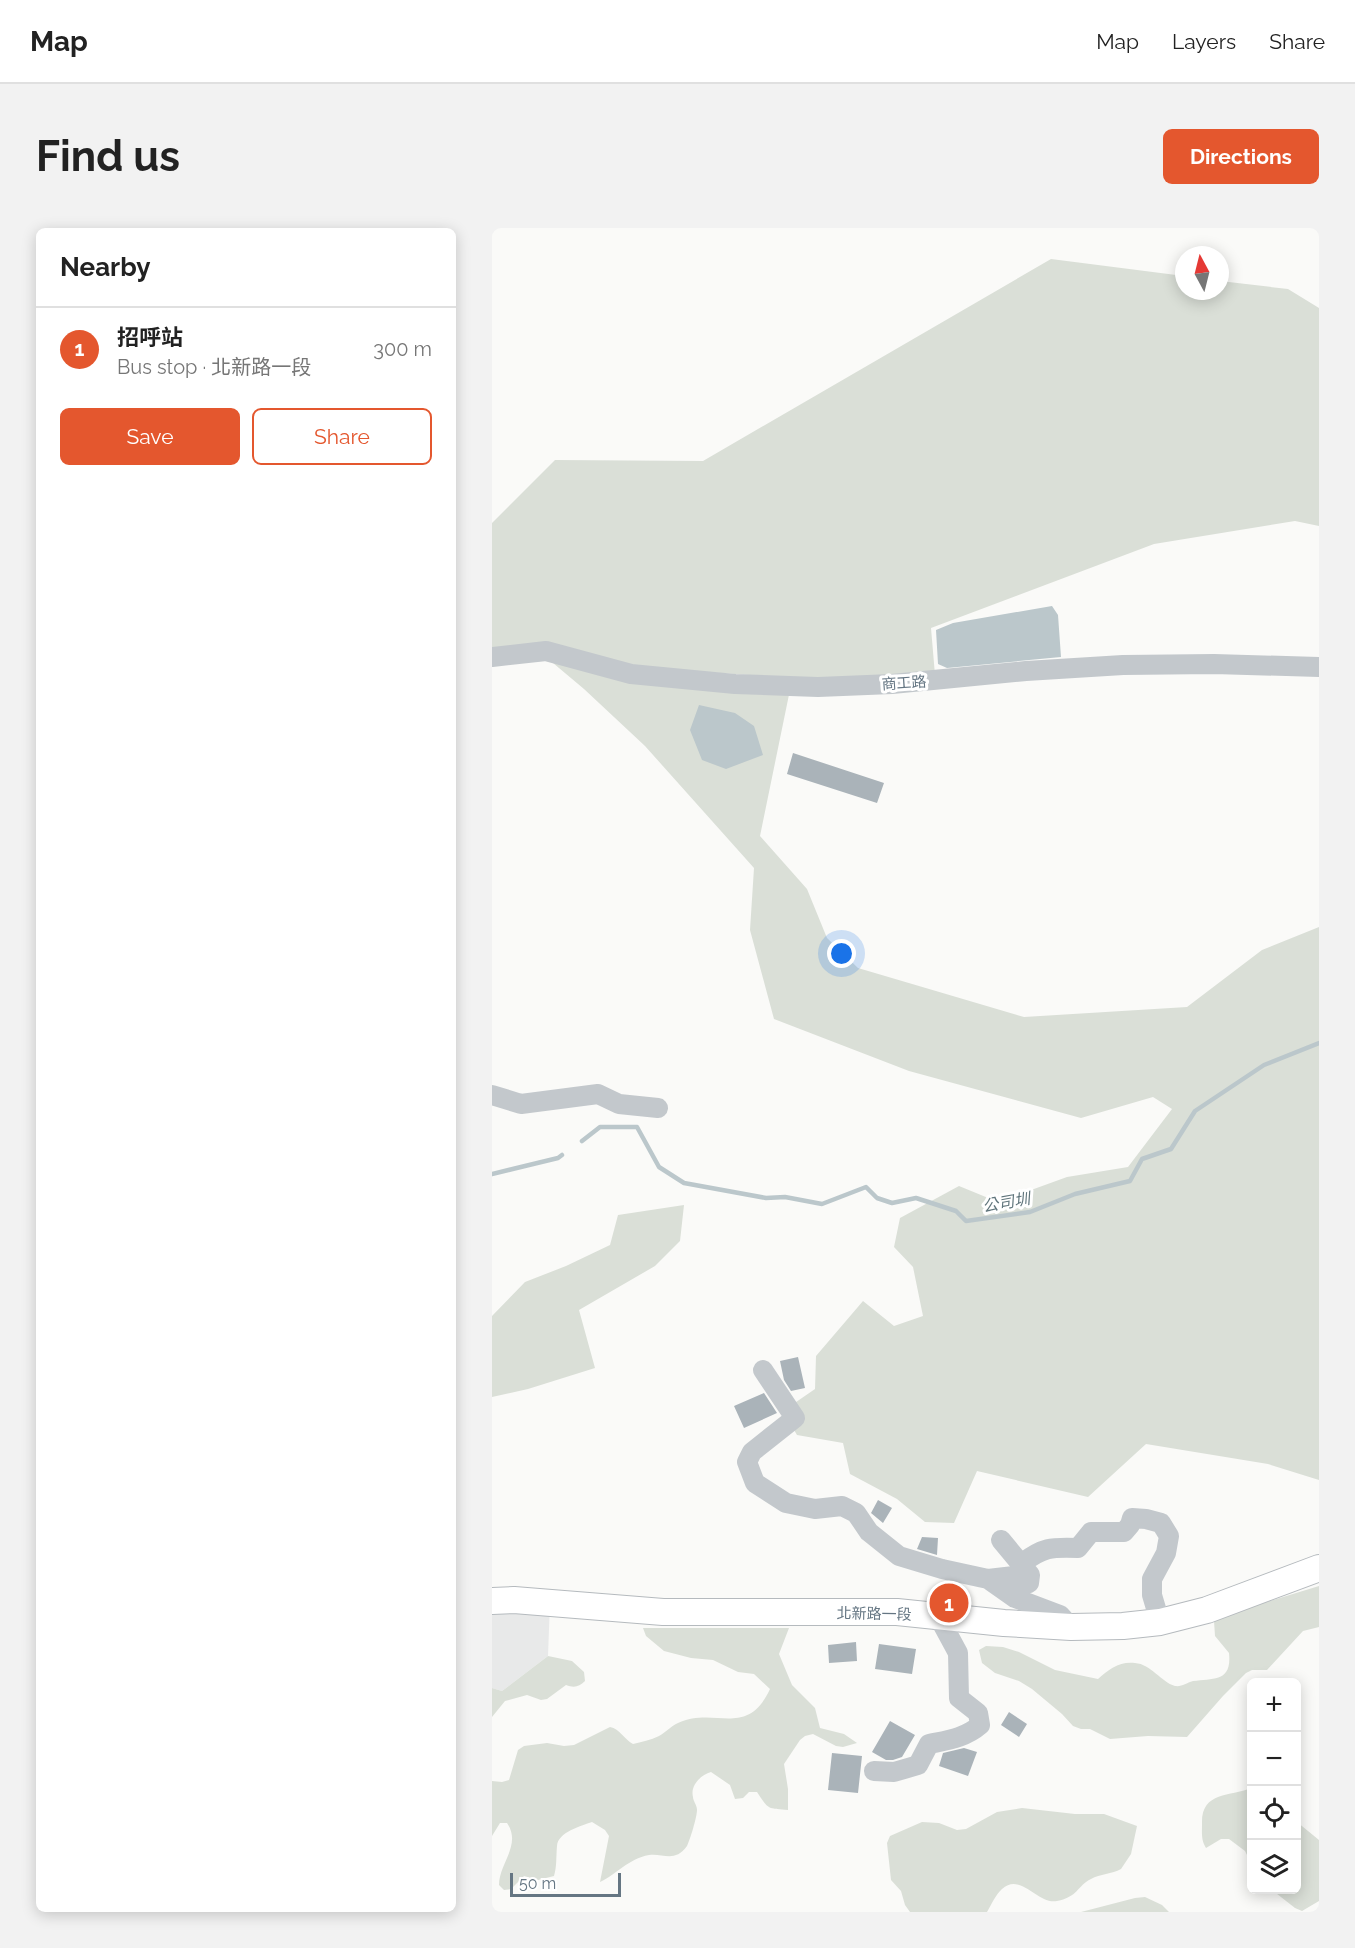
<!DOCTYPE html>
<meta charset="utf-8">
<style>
:root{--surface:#fff;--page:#f2f2f2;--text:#222;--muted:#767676;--line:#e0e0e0;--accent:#e4572e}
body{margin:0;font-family:Raleway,"Noto Sans TC",sans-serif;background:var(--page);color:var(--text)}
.controls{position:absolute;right:18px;bottom:18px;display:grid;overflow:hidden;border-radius:9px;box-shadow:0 3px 15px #0003}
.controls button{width:54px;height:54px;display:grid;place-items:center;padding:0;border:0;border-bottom:2px solid var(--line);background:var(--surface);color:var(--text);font:30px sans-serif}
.compass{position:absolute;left:683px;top:18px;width:54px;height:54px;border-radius:50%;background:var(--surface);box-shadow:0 3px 15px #0003;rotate:353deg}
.scale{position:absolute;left:18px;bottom:15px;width:111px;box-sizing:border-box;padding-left:6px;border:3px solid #657683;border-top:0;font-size:16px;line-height:21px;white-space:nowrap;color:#657683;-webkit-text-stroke:4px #fff;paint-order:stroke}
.you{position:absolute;left:350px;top:726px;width:21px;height:21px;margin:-15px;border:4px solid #fff;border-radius:50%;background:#1a73e8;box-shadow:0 0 0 9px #1a73e833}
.badge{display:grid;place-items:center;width:39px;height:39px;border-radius:50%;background:var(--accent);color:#fff;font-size:20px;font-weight:700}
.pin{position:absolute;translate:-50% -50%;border:3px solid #fff;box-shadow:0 2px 6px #0006}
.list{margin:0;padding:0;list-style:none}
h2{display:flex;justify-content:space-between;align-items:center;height:78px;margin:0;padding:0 24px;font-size:26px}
h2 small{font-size:20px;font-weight:400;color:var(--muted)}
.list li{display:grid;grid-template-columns:39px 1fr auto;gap:18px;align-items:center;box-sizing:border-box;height:84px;padding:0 24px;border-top:2px solid var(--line)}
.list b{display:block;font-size:22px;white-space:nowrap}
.list p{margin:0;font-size:20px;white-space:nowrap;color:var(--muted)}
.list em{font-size:20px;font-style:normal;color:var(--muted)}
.actions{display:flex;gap:12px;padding:18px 24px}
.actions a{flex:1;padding:14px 0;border:2px solid var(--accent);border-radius:9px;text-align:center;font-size:21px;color:var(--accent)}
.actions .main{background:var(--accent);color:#fff}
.icon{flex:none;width:33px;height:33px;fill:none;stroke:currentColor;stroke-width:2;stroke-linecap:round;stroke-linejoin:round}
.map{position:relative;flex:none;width:827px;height:1684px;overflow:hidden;border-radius:9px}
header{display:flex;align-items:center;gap:36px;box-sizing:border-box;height:84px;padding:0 30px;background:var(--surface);border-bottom:2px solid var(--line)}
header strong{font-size:28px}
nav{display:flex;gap:33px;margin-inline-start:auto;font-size:21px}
.intro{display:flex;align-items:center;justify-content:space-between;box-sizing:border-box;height:144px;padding:0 36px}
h1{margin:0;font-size:42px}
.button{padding:15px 27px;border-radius:9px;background:var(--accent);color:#fff;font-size:21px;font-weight:700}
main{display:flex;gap:36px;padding:0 36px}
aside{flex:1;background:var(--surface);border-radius:9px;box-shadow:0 3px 15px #0003}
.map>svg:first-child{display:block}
.built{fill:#e8e9e9}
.green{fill:#dadfd7}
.water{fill:#bbc7cb}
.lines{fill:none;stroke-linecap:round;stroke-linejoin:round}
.stream{stroke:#bbc7cb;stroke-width:4.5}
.building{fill:#aab3b9}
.major-casing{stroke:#b5babe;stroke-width:28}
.minor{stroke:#c3c8cc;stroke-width:20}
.major{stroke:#fff;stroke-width:26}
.labels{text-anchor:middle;stroke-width:6;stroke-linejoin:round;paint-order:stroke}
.street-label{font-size:15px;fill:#657683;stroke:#fff}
.water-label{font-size:16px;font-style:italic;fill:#60757c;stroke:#fff}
</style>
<header>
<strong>Map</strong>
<nav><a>Map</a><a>Layers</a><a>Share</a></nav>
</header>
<div class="intro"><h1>Find us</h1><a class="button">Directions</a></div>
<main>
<aside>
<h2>Nearby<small></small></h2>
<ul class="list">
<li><span class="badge">1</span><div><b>招呼站</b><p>Bus stop · 北新路一段</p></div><em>300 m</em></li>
</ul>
<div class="actions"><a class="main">Save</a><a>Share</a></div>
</aside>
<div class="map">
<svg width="827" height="1684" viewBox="0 0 827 1684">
<rect width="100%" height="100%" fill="#fafaf8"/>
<path class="built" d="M 0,1372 L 58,1374 L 56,1428 L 10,1463 L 0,1460 Z"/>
<path class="green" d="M 559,31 L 692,48 L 692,63 L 728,63 L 728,53 L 796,61 L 827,80 L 827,298 L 803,293 L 662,316 L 439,400 L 443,447 L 300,450 L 140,439 L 0,421 L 0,295 L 63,232 L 211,233 Z
M 42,419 L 140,443 L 300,452 L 268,608 L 315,661 L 335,710 L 366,740 L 532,789 L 695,779 L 770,722 L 827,699 L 827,1252 L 776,1236 L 654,1216 L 596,1269 L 485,1243 L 462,1295 L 433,1294 L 405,1271 L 358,1246 L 351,1215 L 305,1207 L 291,1183 L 323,1161 L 324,1128 L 371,1073 L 402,1098 L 431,1088 L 421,1039 L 402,1019 L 408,990 L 467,958 L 506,974 L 575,949 L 636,939 L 680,881 L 661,869 L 589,890 L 417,843 L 282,791 L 258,702 L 262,640 L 153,518 L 92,461 Z
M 192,977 L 188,1013 L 163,1038 L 87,1082 L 103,1140 L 36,1161 L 0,1169 L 0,1088 L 33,1054 L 74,1038 L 118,1017 L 126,987 Z
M 827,1358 L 827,1399 L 811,1403 L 775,1442 L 760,1442 L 754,1445 L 731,1468 L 695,1509 L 656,1508 L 618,1511 L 598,1501 L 589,1501 L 581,1498 L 570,1486 L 540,1461 L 527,1453 L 503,1445 L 490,1435 L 487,1422 L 494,1418 L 511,1419 L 527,1424 L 563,1442 L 606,1451 C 617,1441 628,1433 643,1435 C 659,1436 669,1454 683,1458 C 690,1459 694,1455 701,1453 C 722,1450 740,1454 737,1425 L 723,1408 L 722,1393 L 768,1376 Z
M 151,1400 L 297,1400 L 287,1426 L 300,1457 L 323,1480 L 328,1500 L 352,1506 L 365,1515 L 351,1519 L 344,1518 L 321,1506 L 313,1508 L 308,1512 L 292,1536 L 296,1561 L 296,1582 C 275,1580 277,1582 265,1564 L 257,1564 L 251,1570 L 243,1571 L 238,1557 L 219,1544 C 209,1547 198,1557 201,1569 C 201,1573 205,1577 205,1582 C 205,1589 198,1612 195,1618 C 183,1635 171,1625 157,1627 C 136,1631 125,1646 108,1654 L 117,1608 L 113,1602 L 100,1594 C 89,1598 66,1604 65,1618 C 64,1629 65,1638 62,1648 L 46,1652 L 32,1648 L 19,1661 L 12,1662 L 7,1657 C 7,1635 30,1617 15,1595 L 8,1595 L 0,1608 L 0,1553 L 10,1554 L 17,1552 L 26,1522 L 32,1518 L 55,1515 L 72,1518 L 82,1517 L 118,1499 C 128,1501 132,1511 141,1516 C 149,1514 159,1512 167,1508 C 174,1504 179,1498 186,1495 C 223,1478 255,1511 278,1461 L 262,1446 L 246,1444 L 221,1432 L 199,1430 L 172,1423 L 154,1408 Z
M 56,1428 L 80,1433 L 92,1444 L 93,1453 C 87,1459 82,1460 74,1457 L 55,1471 L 49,1472 L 35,1467 L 13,1473 L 0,1489 L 0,1460 L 10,1463 Z
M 759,1560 L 759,1635 L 753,1623 L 737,1611 L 729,1611 L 714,1620 C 709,1612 710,1605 710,1596 C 709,1563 738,1569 759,1560 Z
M 530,1580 L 583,1586 L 612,1586 L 645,1598 L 639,1626 L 629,1641 C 620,1646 608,1646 599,1651 C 585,1658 586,1669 565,1673 C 546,1677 529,1644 510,1661 C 504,1666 499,1677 495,1684 L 418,1684 L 413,1677 L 409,1663 L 399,1652 L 395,1615 L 398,1608 L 430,1594 L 447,1595 L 465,1602 L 474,1601 L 505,1584 Z
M 805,1594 L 827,1612 L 827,1673 L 810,1683 L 803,1680 L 780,1662 L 804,1662 Z
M 653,1669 L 670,1677 L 677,1684 L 589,1684 L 643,1670 Z"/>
<path class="water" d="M 560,378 L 566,387 L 569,429 L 455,440 L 446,436 L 444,402 L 461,395 Z
M 207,477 L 243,485 L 262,498 L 271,527 L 234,541 L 210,532 L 198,502 Z"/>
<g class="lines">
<path class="stream" d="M 90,913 L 108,899 L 145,899 L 167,939 L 192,955 L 274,970 L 293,969 L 330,976 L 374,959 L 385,970 L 400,975 L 424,970 L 464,983 L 474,993 L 538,984 L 583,966 L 638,953 L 650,931 L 679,921 L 703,883 L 772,837 L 827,815
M 0,946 L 66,930 L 70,927"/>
</g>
<path class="building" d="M 301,525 L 392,555 L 385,575 L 295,546 Z
M 306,1129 L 313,1160 L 299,1163 L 292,1152 L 288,1133 Z
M 272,1165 L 285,1185 L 252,1200 L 242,1178 Z
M 386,1272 L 400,1280 L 391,1295 L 379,1285 Z
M 430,1309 L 446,1310 L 445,1327 L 425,1321 Z
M 364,1414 L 365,1433 L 337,1435 L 336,1417 Z
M 387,1416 L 424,1421 L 420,1446 L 383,1441 Z
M 517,1484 L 535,1496 L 527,1509 L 509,1497 Z
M 398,1493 L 423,1507 L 410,1529 L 401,1532 L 394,1532 L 380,1524 Z
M 472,1520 L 485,1524 L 476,1548 L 447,1538 L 451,1525 Z
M 340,1525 L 370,1528 L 366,1565 L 336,1562 Z"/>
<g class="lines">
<defs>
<path id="major" d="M 0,1373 L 22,1372 L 171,1384 L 405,1384 L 512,1395 L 579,1399 L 631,1398 L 668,1394 L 715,1382 L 827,1340"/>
</defs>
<use href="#major" class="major-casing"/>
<path class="minor" d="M 0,429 L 54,423 L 139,446 L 243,456 L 326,459 L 400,456 L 534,443 L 631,437 L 722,436 L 827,439
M 0,867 L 29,876 L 106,866 L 127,876 L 166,880
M 271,1142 L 303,1190 L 260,1224 L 255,1234 L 263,1255 L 294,1275 L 323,1281 L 350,1278 L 364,1285 L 377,1304 L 407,1328 L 450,1341 L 496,1351 L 523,1370 L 568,1387 L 579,1399
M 529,1336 C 551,1319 559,1319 586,1320 L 599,1304 L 632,1304 L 638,1297 L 640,1290 L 654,1291 L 669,1295 L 677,1308 L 674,1325 L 660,1351 L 660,1367 L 668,1394
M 496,1351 L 522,1348 L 537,1355 L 538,1347 L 509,1312
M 382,1543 L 402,1544 L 426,1537 L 437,1516 C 456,1512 473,1510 488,1497 L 486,1485 L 467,1470 L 466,1425 L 446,1388"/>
<use href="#major" class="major"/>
</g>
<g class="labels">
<g class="street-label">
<text transform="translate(412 455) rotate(-4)" y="5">商工路</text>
<text transform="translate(382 1386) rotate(1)" y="5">北新路一段</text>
</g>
<g class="water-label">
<text transform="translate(514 974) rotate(-10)" y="6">公司圳</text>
</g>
</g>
</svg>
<div class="controls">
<button>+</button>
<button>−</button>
<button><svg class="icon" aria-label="locate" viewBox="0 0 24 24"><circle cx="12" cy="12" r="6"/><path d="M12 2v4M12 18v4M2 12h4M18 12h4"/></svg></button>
<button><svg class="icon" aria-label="layers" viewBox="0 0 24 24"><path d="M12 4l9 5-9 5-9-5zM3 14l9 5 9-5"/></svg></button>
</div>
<svg class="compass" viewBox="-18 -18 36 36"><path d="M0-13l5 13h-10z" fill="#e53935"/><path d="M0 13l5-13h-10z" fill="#767676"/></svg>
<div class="scale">50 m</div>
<div class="you"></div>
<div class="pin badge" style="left:457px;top:1375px">1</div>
</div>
</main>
